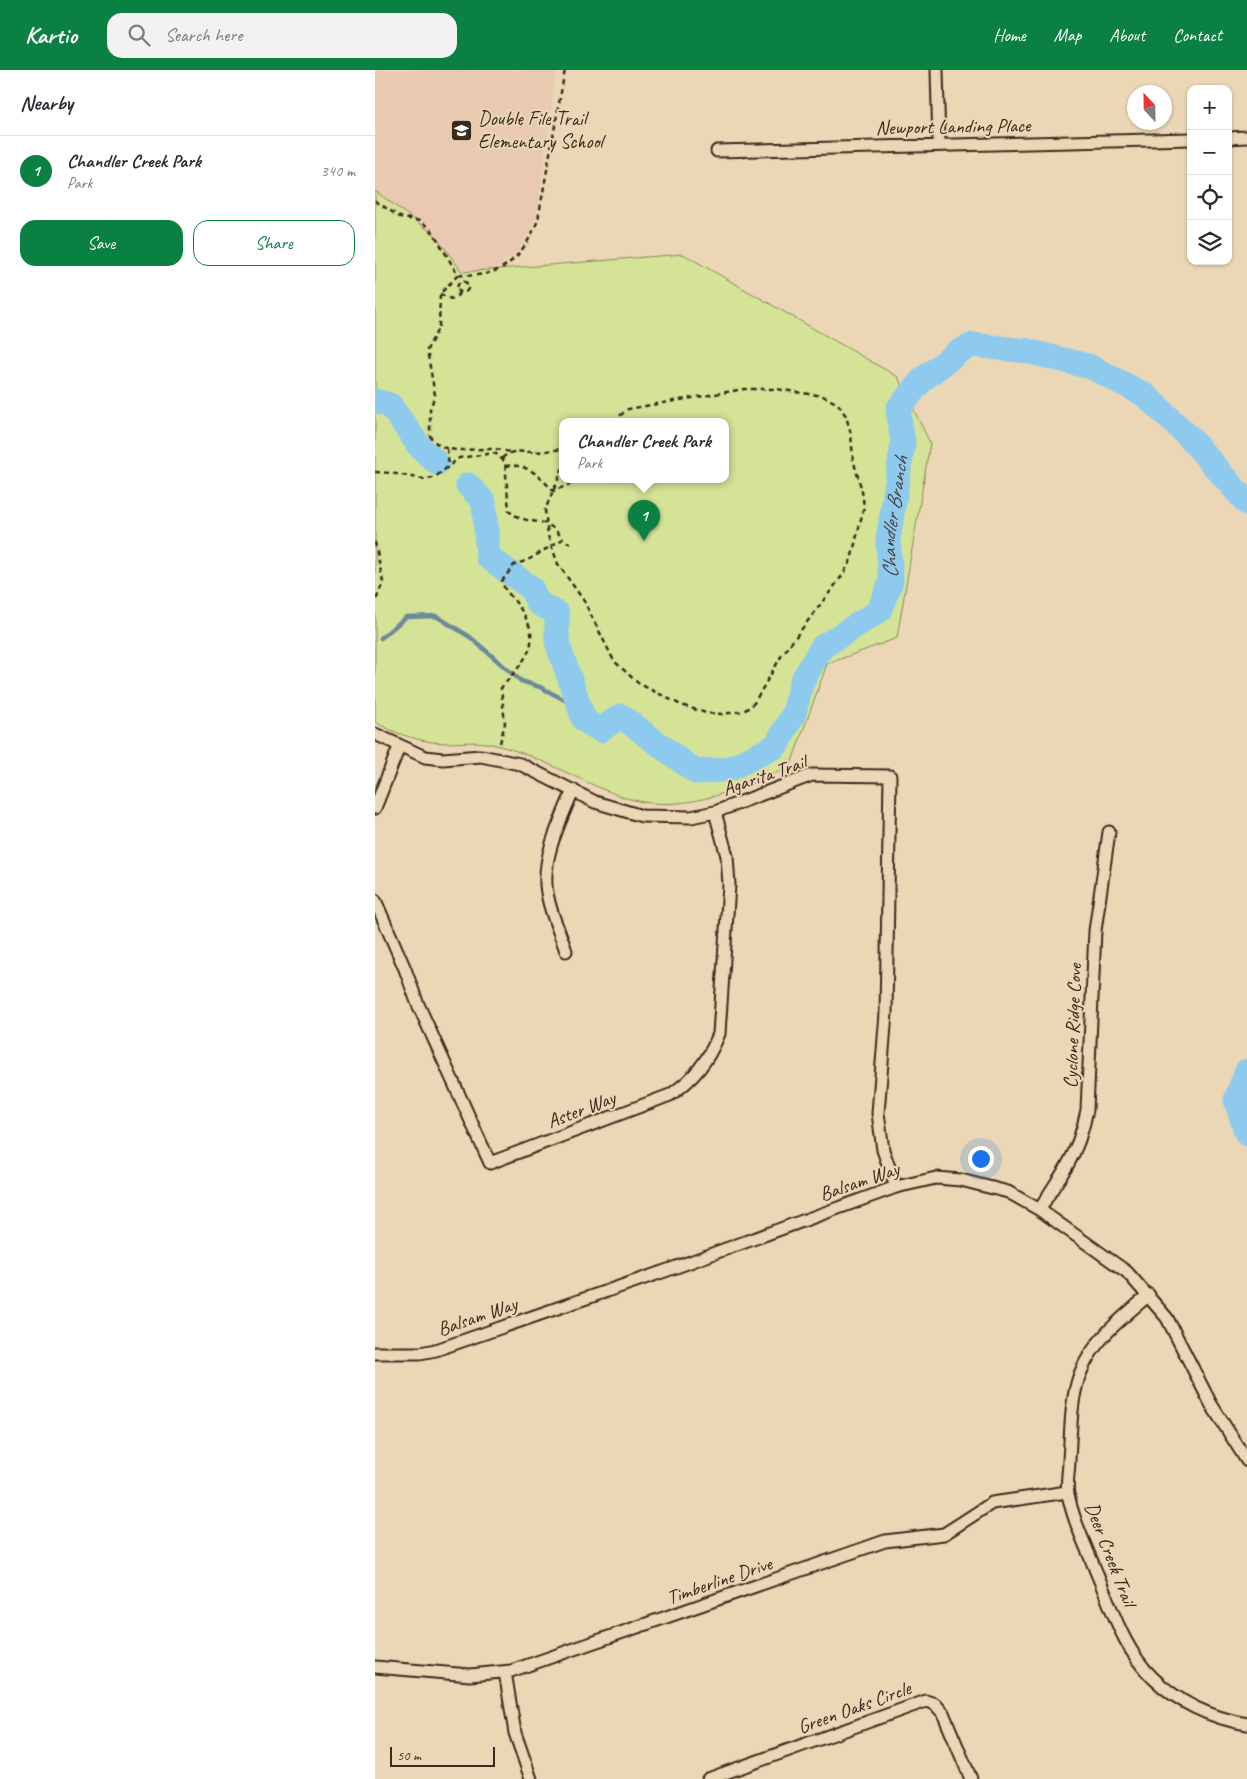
<!DOCTYPE html>
<meta charset="utf-8">
<style>
:root{--surface:#fff;--page:#f2f2f3;--text:#2b2b33;--muted:#7c7c81;--line:#e1e1e2;--accent:#0b8043}
body{margin:0;font-family:Caveat,sans-serif;background:var(--page);color:var(--text)}
.controls{position:absolute;right:15px;top:15px;display:grid;overflow:hidden;border-radius:10px;box-shadow:0 1px 4px #0004}
.controls button{width:45px;height:45px;display:grid;place-items:center;padding:0;border:0;border-bottom:1px solid var(--line);background:var(--surface);color:var(--text);font:25px sans-serif}
.compass{position:absolute;left:752px;top:15px;width:45px;height:45px;border-radius:50%;background:var(--surface);box-shadow:0 1px 4px #0004;rotate:338deg}
.scale{position:absolute;left:15px;bottom:12px;width:105px;box-sizing:border-box;padding-left:5px;border:2px solid #3b2a1e;border-top:0;font-size:14px;line-height:18px;white-space:nowrap;color:#3b2a1e;-webkit-text-stroke:4px #ebd7b5;paint-order:stroke}
.you{position:absolute;left:605px;top:1088px;width:18px;height:18px;margin:-12px;border:4px solid #fff;border-radius:50%;background:#1a73e8;box-shadow:0 0 0 8px #1a73e833}
.badge{display:grid;place-items:center;width:32px;height:32px;border-radius:50%;background:var(--accent);color:#fff;font-size:16px;font-weight:700}
.pin{position:absolute;translate:-50% -41px;filter:drop-shadow(0 1px 2px #0008)}
.pin::after{content:'';position:absolute;top:26px;width:18px;height:15px;background:inherit;clip-path:polygon(0 0,100% 0,50% 100%)}
.popup{position:absolute;left:184px;top:348px;width:170px;height:65px;box-sizing:border-box;display:grid;place-content:center;border-radius:10px;background:var(--surface);filter:drop-shadow(0 1px 4px #0005);font-size:16px;white-space:nowrap;color:var(--muted)}
.popup b{font-size:19px;color:var(--text)}
.popup::after{content:'';position:absolute;left:50%;top:100%;margin-left:-10px;border:10px solid transparent;border-top-color:var(--surface)}
.list{margin:0;padding:0;list-style:none}
h2{display:flex;justify-content:space-between;align-items:center;height:65px;margin:0;padding:0 20px;font-size:21px}
h2 small{font-size:16px;font-weight:400;color:var(--muted)}
.list li{display:grid;grid-template-columns:32px 1fr auto;gap:15px;align-items:center;box-sizing:border-box;height:70px;padding:0 20px;border-top:1px solid var(--line)}
.list b{display:block;font-size:19px;white-space:nowrap}
.list p{margin:0;font-size:16px;white-space:nowrap;color:var(--muted)}
.list em{font-size:16px;font-style:normal;color:var(--muted)}
.actions{display:flex;gap:10px;padding:15px 20px}
.actions a{flex:1;padding:11px 0;border:1px solid var(--accent);border-radius:15px;text-align:center;font-size:18px;color:var(--accent)}
.actions .main{background:var(--accent);color:#fff}
.icon{flex:none;width:28px;height:28px;fill:none;stroke:currentColor;stroke-width:2;stroke-linecap:round;stroke-linejoin:round}
.map{position:relative;flex:none;width:872px;height:1709px;overflow:hidden}
header{display:flex;align-items:center;gap:30px;box-sizing:border-box;height:70px;padding:0 25px;background:var(--accent);color:#fff}
header strong{font-size:24px}
nav{display:flex;gap:28px;margin-inline-start:auto;font-size:18px}
.search{width:350px;height:45px;background:var(--page);display:flex;align-items:center;gap:12px;box-sizing:border-box;padding:0 18px;border-radius:15px;color:var(--muted);font-size:19px}
main{display:flex}
aside{flex:1;background:var(--surface)}
.map>svg:first-child{display:block}
.built{fill:#e9c9b0}
.green{fill:#d4e396;stroke:#88865a;fill-rule:evenodd}
.lines{fill:none;stroke-linecap:round;stroke-linejoin:round}
.stream{stroke:#6d8a9b;stroke-width:4.5}
.river{stroke:#8ecaee;stroke-width:25}
.minor-casing{stroke:#3b2a1e;stroke-width:15}
.path{stroke:#3b2a1e;stroke-width:2.5;stroke-dasharray:5 4;stroke-linecap:butt}
.minor{stroke:#ebd7b5;stroke-width:11}
.labels{text-anchor:middle;stroke-width:4;stroke-linejoin:round;paint-order:stroke}
.poi-label{font-size:20px;fill:#3b2a1e;stroke:#ebd7b5;text-anchor:start}
.street-label{font-size:20px;fill:#3b2a1e;stroke:#ebd7b5}
.water-label{font-size:21px;font-style:italic;fill:#47423d;stroke:#ebd7b5}
</style>
<header>
<strong>Kartio</strong>
<div class="search"><svg class="icon" aria-label="search" viewBox="0 0 24 24"><circle cx="10" cy="10" r="6"/><path d="M15 15l6 6"/></svg>Search here</div>
<nav><a>Home</a><a>Map</a><a>About</a><a>Contact</a></nav>
</header>
<main>
<aside>
<h2>Nearby<small></small></h2>
<ul class="list">
<li><span class="badge">1</span><div><b>Chandler Creek Park</b><p>Park</p></div><em>340 m</em></li>
</ul>
<div class="actions"><a class="main">Save</a><a>Share</a></div>
</aside>
<div class="map">
<svg width="872" height="1709" viewBox="0 0 872 1709">
<rect width="100%" height="100%" fill="#ebd7b5"/>
<filter id="ink" filterUnits="userSpaceOnUse"><feTurbulence type="fractalNoise" baseFrequency=".02" numOctaves="2"/><feDisplacementMap in="SourceGraphic" scale="10" xChannelSelector="R" yChannelSelector="G"/><feConvolveMatrix kernelMatrix="1 2 1 2 8 2 1 2 1" color-interpolation-filters="sRGB"/></filter>
<g filter="url(#ink)">
<path class="built" d="M 0,0 L 181,0 L 163,138 L 158,155 L 145,179 L 124,196 L 110,201 L 86,202 L 60,165 L 0,121 Z"/>
<path class="green" d="M 0,121 L 60,165 L 87,202 L 308,184 L 523,307 L 555,373 L 522,568 L 452,594 L 415,697 C 359,720 302,749 240,724 C 200,709 163,685 121,675 C 99,669 78,675 57,672 C 37,669 17,662 0,652 ZM 350,352 L 350,410 L 188,410 L 188,352 Z"/>
<g class="lines">
<path class="stream" d="M 6,568 L 31,547 L 61,546 L 95,567 L 146,611 L 165,617 L 205,638"/>
<g class="river">
<path d="M 0,331 L 15,335 L 45,377 L 62,393"/>
<path id="s1" d="M 93,415 L 109,432 L 113,487 L 156,518 L 163,533 L 182,543 L 182,572 L 209,650 L 225,660 L 246,646 L 321,702 L 354,699 L 401,676 L 419,643 L 427,611 L 447,577 L 504,541 L 516,511 L 513,470 L 528,373 L 523,339 L 548,309 L 583,282 L 598,275 L 652,281 L 716,297 L 770,325 L 814,367 L 872,433"/>
<path d="M 872,1001 L 861,1030 L 872,1064"/>
</g>
<defs>
<path id="minor" d="M 562,0 L 564,75
M 853,68 L 872,67
M 342,81 L 816,69
M 0,664 L 50,687 L 68,689 L 106,686 L 145,694 L 220,732 L 267,746 L 316,747 L 340,742 L 437,705 L 515,706 L 511,943 L 503,1043 L 508,1080 L 521,1117
M 0,738 L 24,677
M 0,830 L 30,899 L 42,932 L 115,1093 L 295,1025 C 319,1009 333,991 344,964 L 354,815 L 352,786 L 340,742
M 191,881 C 184,860 173,838 171,815 C 169,781 186,751 198,720
M 665,1140 C 673,1124 683,1111 692,1096 C 702,1079 708,1060 712,1040 L 720,861 L 734,762
M 774,1225 C 747,1248 718,1270 705,1304 C 695,1331 696,1362 694,1390 C 694,1401 691,1414 693,1424 C 698,1450 710,1474 720,1499 C 736,1536 748,1579 778,1608 C 804,1633 837,1648 872,1654
M 0,1283 L 45,1283 L 61,1280 L 293,1200 L 521,1117 L 561,1108 L 586,1110 L 633,1122 L 665,1140 L 752,1202 L 792,1248 L 836,1334 L 872,1391
M 0,1597 L 95,1605 L 136,1601 L 510,1471 L 569,1464 L 617,1433 L 692,1422
M 130,1602 L 140,1663 L 156,1709
M 333,1709 L 551,1631 L 560,1634 L 568,1643 L 596,1709"/>
</defs>
<use href="#minor" class="minor-casing"/>
<path class="path" d="M 0,131 L 25,147 L 45,151 L 52,156 L 58,162 L 83,205 L 65,224 L 64,257 L 52,280 L 60,325 L 55,339 L 55,366 C 72,392 107,372 134,382
M 83,205 C 126,209 147,189 163,150 L 190,0
M82.5 217a5.5 5.5 0 1 1 11 0a5.5 5.5 0 1 1-11 0Z
M 65,224 L 76,229 L 82,226 L 85,222
M 72,379 L 74,397
M 127,388 C 138,379 145,382 158,382 C 168,382 178,380 188,379
M 130,396 C 152,393 164,405 178,421 L 206,410
M 188,398 L 170,440 L 173,466 L 183,494 L 209,531 L 239,591 L 263,613 L 306,635 L 331,643 L 347,644 L 369,641 L 379,633 L 407,585 L 467,506 L 476,490 L 489,437 L 487,421 L 478,389 L 476,364 L 471,346 L 463,334 L 448,326 L 401,319 L 369,319 L 253,339 L 237,352
M 0,402 L 16,403 L 48,409 L 59,408 L 84,388 L 120,383 L 130,392 L 134,441 C 143,450 158,451 169,453 C 178,456 183,463 188,469
M 0,472 L 8,512 L 0,533
M 125,673 L 130,653 L 126,618 C 153,586 170,572 142,534 C 137,527 128,519 127,511 L 139,495 L 153,490 L 188,469 L 199,476"/>
<use href="#minor" class="minor"/>
</g>
</g>
<defs>
<symbol id="school-square" viewBox="-11 -11 22 22"><rect x="-9" y="-9" width="18" height="18" rx="4" fill="#3b2a1e" stroke="#ebd7b5"/><path d="M0-5L7-2L0 1L-7-2ZM-4 1L0 2.5L4 1V4Q0 6-4 4Z" fill="#fff"/></symbol>
</defs>
<g fill-rule="evenodd">
<use href="#school-square" x="74" y="48" width="25" height="25"/>
</g>
<g class="labels">
<g class="poi-label">
<text x="103" y="55">Double File Trail<tspan x="103" dy="23">Elementary School</tspan></text>
</g>
<g class="street-label">
<text transform="translate(578 56) rotate(-1)" y="7">Newport Landing Place</text>
<text transform="translate(389 705) rotate(-19)" y="7">Agarita Trail</text>
<text transform="translate(697 956) rotate(-88)" y="7">Cyclone Ridge Cove</text>
<text transform="translate(206 1039) rotate(-21)" y="7">Aster Way</text>
<text transform="translate(484 1111) rotate(-19)" y="7">Balsam Way</text>
<text transform="translate(102 1246) rotate(-19)" y="7">Balsam Way</text>
<text transform="translate(736 1484) rotate(69)" y="7">Deer Creek Trail</text>
<text transform="translate(344 1510) rotate(-19)" y="7">Timberline Drive</text>
<text transform="translate(479 1637) rotate(-20)" y="7">Green Oaks Circle</text>
</g>
<g class="water-label">
<text dy="7" stroke="none"><textPath href="#s1" startOffset="778">Chandler Branch</textPath></text>
</g>
</g>
</svg>
<div class="controls">
<button>+</button>
<button>−</button>
<button><svg class="icon" aria-label="locate" viewBox="0 0 24 24"><circle cx="12" cy="12" r="6"/><path d="M12 2v4M12 18v4M2 12h4M18 12h4"/></svg></button>
<button><svg class="icon" aria-label="layers" viewBox="0 0 24 24"><path d="M12 4l9 5-9 5-9-5zM3 14l9 5 9-5"/></svg></button>
</div>
<svg class="compass" viewBox="-18 -18 36 36"><path d="M0-13l5 13h-10z" fill="#e53935"/><path d="M0 13l5-13h-10z" fill="#7c7c81"/></svg>
<div class="scale">50 m</div>
<div class="you"></div>
<div class="pin badge" style="left:269px;top:471px">1</div>
<div class="popup"><b>Chandler Creek Park</b>Park</div>
</div>
</main>
